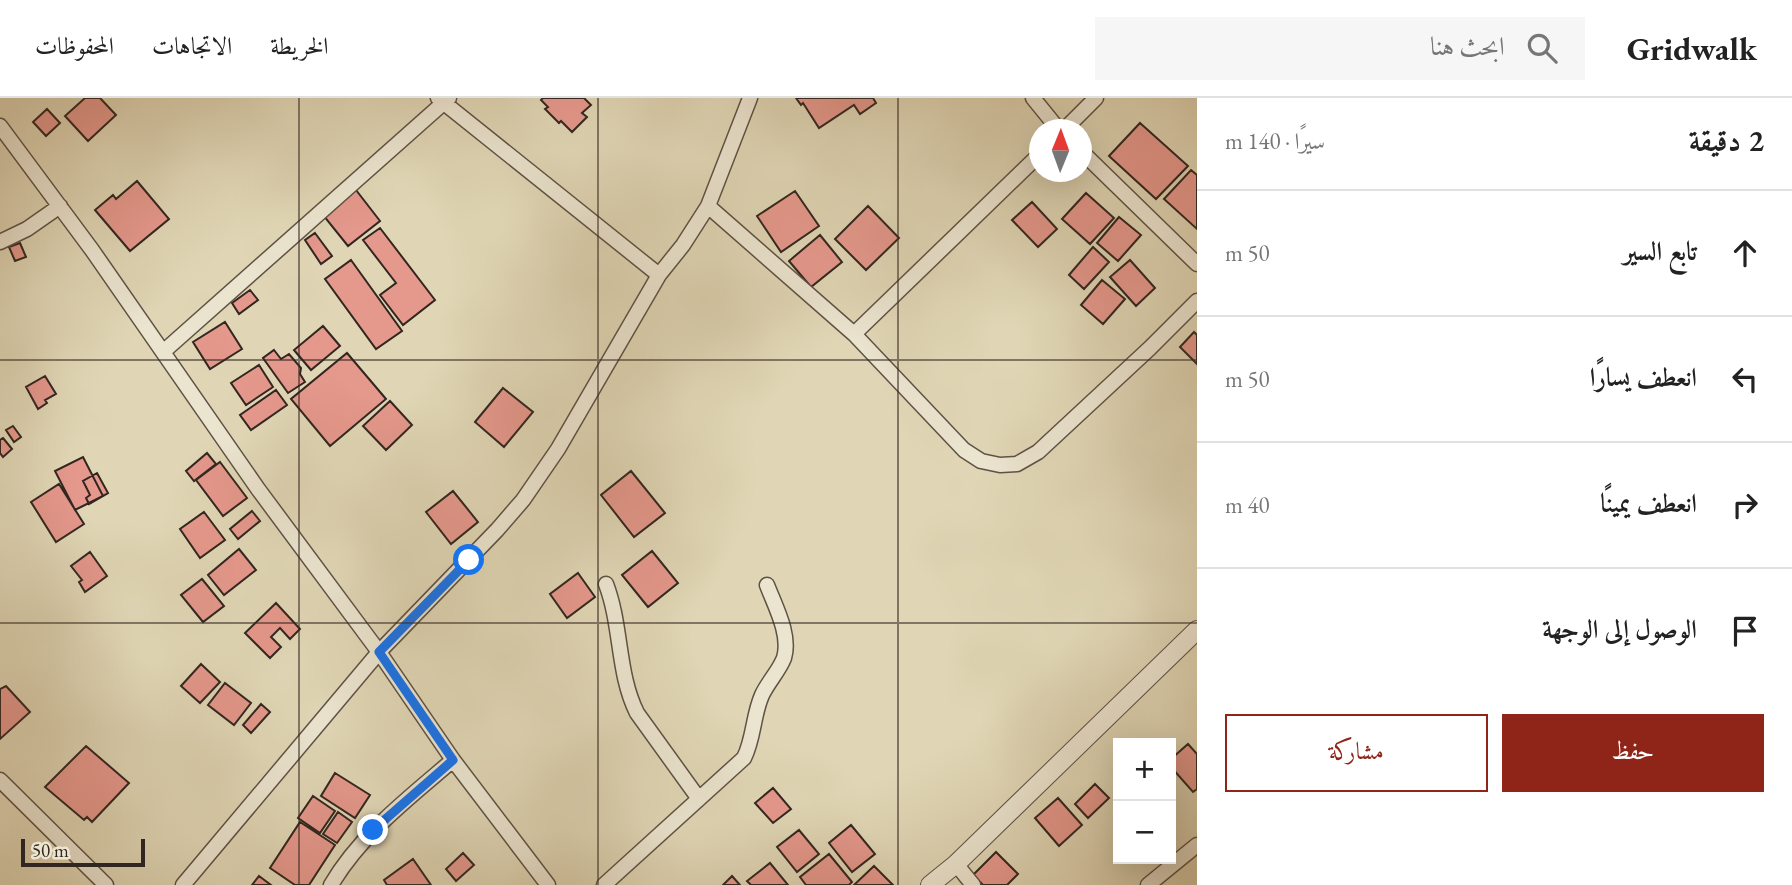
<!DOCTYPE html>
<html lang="ar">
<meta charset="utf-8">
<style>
:root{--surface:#fff;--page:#f6f6f6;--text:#222;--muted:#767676;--line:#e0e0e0;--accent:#8f2418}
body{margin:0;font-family:"EB Garamond",Amiri,serif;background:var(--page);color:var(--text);direction:rtl}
.controls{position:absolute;right:21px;bottom:21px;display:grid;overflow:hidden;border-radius:0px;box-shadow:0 7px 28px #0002}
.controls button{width:63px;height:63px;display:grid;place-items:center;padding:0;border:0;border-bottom:2px solid var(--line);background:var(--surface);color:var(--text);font:35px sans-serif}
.compass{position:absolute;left:1029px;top:21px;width:63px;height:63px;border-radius:50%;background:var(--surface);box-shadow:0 7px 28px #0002;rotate:1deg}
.scale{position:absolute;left:21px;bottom:18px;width:124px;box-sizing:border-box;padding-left:7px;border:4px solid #322620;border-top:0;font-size:19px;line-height:24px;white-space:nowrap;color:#322620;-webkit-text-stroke:5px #ebe4cf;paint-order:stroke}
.stop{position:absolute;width:21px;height:21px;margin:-16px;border:5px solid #1a73e8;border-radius:50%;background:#fff}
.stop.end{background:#1a73e8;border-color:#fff;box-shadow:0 2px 7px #0008}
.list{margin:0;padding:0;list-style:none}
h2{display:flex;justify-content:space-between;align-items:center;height:91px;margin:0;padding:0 28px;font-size:30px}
h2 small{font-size:23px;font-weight:400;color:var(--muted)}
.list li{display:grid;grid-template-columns:46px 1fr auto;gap:21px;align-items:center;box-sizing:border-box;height:126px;padding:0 28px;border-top:2px solid var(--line)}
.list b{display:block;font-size:26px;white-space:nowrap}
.list em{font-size:23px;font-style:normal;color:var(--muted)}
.actions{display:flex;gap:14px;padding:21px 28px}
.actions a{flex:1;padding:16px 0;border:2px solid var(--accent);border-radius:0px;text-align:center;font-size:24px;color:var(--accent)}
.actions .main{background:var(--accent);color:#fff}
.icon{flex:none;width:38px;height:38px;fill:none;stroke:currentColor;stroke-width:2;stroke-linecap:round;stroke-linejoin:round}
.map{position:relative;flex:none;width:1197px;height:787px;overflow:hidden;direction:ltr}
header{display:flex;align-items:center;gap:42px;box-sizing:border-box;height:98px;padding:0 35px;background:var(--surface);border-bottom:2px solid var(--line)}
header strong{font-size:33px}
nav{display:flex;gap:38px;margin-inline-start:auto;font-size:24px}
.search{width:490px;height:63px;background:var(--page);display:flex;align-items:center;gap:18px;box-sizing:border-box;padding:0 24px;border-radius:0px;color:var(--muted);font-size:26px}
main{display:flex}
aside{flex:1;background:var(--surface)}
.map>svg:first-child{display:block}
.building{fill:#e5988c;stroke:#322620;stroke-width:2}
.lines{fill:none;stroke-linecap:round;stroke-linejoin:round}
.minor-casing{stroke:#5e5245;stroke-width:17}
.tertiary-casing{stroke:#5e5245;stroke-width:20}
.minor{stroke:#ebe4cf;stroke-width:14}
.tertiary{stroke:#ebe4cf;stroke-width:18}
.route{stroke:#1a73e8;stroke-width:9}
.grid{fill:none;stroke:#322620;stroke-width:2;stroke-opacity:0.55}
</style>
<header>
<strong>Gridwalk</strong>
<div class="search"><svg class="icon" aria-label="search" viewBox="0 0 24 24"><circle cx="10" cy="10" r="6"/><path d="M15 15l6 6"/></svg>ابحث هنا</div>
<nav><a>الخريطة</a><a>الاتجاهات</a><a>المحفوظات</a></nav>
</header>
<main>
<aside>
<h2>2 دقيقة<small>سيرًا · 140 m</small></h2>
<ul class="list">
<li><svg class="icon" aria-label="ahead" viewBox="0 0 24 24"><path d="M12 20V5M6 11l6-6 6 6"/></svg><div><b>تابع السير</b></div><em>50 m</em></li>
<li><svg class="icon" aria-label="left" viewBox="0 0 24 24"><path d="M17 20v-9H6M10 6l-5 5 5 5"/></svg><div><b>انعطف يسارًا</b></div><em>50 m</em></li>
<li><svg class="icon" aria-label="right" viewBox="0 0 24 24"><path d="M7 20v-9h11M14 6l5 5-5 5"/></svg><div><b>انعطف يمينًا</b></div><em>40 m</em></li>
<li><svg class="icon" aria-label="arrive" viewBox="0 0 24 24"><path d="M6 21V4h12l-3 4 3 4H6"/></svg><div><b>الوصول إلى الوجهة</b></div></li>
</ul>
<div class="actions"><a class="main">حفظ</a><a>مشاركة</a></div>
</aside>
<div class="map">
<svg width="1197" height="787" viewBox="0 0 1197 787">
<rect width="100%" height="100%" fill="#e0d6b5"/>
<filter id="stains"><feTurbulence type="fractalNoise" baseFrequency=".00286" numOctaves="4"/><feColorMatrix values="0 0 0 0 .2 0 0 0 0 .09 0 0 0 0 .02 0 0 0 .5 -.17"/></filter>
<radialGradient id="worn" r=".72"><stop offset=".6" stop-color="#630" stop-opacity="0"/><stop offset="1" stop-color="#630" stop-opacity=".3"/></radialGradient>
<path class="building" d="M 85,0 L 100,0 L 116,17 L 88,43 L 65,18 Z
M 543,0 L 584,0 L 591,7 L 582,15 L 587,19 L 572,34 L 561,23 L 559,25 L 545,11 L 548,9 L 541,2 Z
M 796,0 L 873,0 L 876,5 L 860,16 L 854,7 L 819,30 L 803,5 L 801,7 Z
M 47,11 L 60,25 L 46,38 L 33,24 Z
M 1140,25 L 1188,68 L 1156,101 L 1109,58 Z
M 1191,72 L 1197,77 L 1197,131 L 1164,101 Z
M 137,83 L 169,121 L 130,153 L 95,112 L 113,97 L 116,101 Z
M 356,92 L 380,123 L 348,148 L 323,117 Z
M 795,93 L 819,128 L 781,154 L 757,118 Z
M 1086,95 L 1114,120 L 1090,146 L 1062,121 Z
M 1032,104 L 1057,131 L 1038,149 L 1012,122 Z
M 868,108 L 899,140 L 866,172 L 835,141 Z
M 1119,119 L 1141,137 L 1118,163 L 1097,145 Z
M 380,130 L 435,202 L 403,227 L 380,197 L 396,185 L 363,142 Z
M 315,135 L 332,158 L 321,166 L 305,142 Z
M 820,137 L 842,164 L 811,189 L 789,163 Z
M 20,145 L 26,159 L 15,163 L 9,149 Z
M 1093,149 L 1109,164 L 1084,191 L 1069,177 Z
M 351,162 L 402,233 L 376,251 L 325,181 Z
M 1130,162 L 1155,190 L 1136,208 L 1110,179 Z
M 1102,182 L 1125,201 L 1103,226 L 1081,207 Z
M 250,192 L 258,202 L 239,216 L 232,205 Z
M 225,224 L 242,251 L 210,271 L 193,244 Z
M 323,228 L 340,248 L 311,272 L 294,252 Z
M 1194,234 L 1197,237 L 1197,266 L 1180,249 Z
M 274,252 L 281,261 L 289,256 L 301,270 L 300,276 L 305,284 L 288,295 L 263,260 Z
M 347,255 L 386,301 L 330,348 L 291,301 Z
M 259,267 L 273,289 L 246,307 L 231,285 Z
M 45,278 L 56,296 L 45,302 L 47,305 L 38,311 L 26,289 Z
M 503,290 L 533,314 L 504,349 L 475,324 Z
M 276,292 L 287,307 L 251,332 L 240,317 Z
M 390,303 L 412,327 L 386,352 L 363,328 Z
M 13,328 L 21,339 L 14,344 L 6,332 Z
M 3,340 L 12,351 L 3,359 L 0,355 L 0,342 Z
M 207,355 L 216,366 L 194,383 L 186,373 Z
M 83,359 L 103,398 L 75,412 L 55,373 Z
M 220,364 L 247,400 L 223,418 L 196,382 Z
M 631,373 L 665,415 L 634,439 L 601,397 Z
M 97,375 L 108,395 L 89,406 L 86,400 L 90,397 L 83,383 Z
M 59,386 L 84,426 L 56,444 L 31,404 Z
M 453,393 L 478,424 L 451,446 L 426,414 Z
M 252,413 L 260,423 L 238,441 L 230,431 Z
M 204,414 L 225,442 L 200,460 L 180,431 Z
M 239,451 L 256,472 L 224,497 L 208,477 Z
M 652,453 L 678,485 L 648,509 L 622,477 Z
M 90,454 L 107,478 L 85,494 L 79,484 L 82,482 L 71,468 Z
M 578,475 L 595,499 L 567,520 L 550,496 Z
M 202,481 L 224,508 L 203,524 L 181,497 Z
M 276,505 L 300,531 L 290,541 L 280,530 L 271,539 L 281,549 L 270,560 L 245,535 Z
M 201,566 L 220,584 L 200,605 L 181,588 Z
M 225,585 L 251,605 L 234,627 L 208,607 Z
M 6,588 L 30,614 L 0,641 L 0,591 Z
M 261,606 L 270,614 L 251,635 L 243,627 Z
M 1188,646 L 1197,656 L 1197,691 L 1193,694 L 1171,669 L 1171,661 Z
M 86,648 L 129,685 L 92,724 L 87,719 L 84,722 L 45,689 Z
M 335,675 L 370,697 L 355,720 L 321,698 Z
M 1095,686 L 1109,700 L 1088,720 L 1075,706 Z
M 773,690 L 791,711 L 773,725 L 755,705 Z
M 313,698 L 335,713 L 320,735 L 298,720 Z
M 1058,700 L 1082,727 L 1059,748 L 1035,720 Z
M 338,714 L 352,724 L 337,745 L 323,736 Z
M 300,724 L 335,747 L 309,787 L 295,787 L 270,770 Z
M 851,727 L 875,756 L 852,774 L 829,745 Z
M 799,732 L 819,756 L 797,774 L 777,749 Z
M 996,754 L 1018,776 L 1007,787 L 983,787 L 973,777 Z
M 463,755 L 474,767 L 456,783 L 446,771 Z
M 829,756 L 852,784 L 849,787 L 806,787 L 800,779 Z
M 413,761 L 431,787 L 387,787 L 384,782 Z
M 770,765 L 788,787 L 751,787 L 747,783 Z
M 874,768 L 893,787 L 854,787 Z
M 259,778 L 271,787 L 252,787 Z
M 732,778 L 740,787 L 723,787 Z"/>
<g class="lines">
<defs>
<path id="minor" d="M 438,0 L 659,177
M 1033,0 L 1059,32
M 0,28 L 92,152 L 258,391 L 379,554 L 453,662 L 548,787
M 1064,32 L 1096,0
M 1082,54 L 1197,166
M 708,108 L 750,0
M 0,144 L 27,131 L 60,108
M 854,236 L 1040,56
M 163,254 L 449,0
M 606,486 C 622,528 617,575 637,615 L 699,701
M 0,682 L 106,787
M 956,766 L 973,787
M 183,787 L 379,554 L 497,432 L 523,402 L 558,351 L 659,177 L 683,147 L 708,108 L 854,236 L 964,352 L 981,363 L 1000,367 L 1017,366 L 1038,354 L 1150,250 L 1197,203
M 331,787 C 361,736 409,700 453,662
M 604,787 L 744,660 C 754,640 753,617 762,597 C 768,584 779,573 784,560 C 791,537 775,508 767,487
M 1148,787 L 1197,747"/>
<path id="tertiary" d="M 930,787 L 956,766 L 1197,532"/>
</defs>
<use href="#minor" class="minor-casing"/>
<use href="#tertiary" class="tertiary-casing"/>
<use href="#minor" class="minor"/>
<use href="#tertiary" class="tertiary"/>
</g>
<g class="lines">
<path class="route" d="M 373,732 L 453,662 L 379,554 L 469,462"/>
</g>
<path class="grid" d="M 299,0 L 299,787M 598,0 L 598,787M 898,0 L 898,787M 0,262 L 1197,262M 0,525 L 1197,525"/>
<rect width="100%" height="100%" filter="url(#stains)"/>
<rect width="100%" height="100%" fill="url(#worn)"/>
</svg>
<div class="controls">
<button>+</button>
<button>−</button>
</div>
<svg class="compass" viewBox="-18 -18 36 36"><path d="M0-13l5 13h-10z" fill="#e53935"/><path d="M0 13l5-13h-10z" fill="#767676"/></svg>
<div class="scale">50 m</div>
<div class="stop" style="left:469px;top:462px"></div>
<div class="stop end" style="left:373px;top:732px"></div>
</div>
</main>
